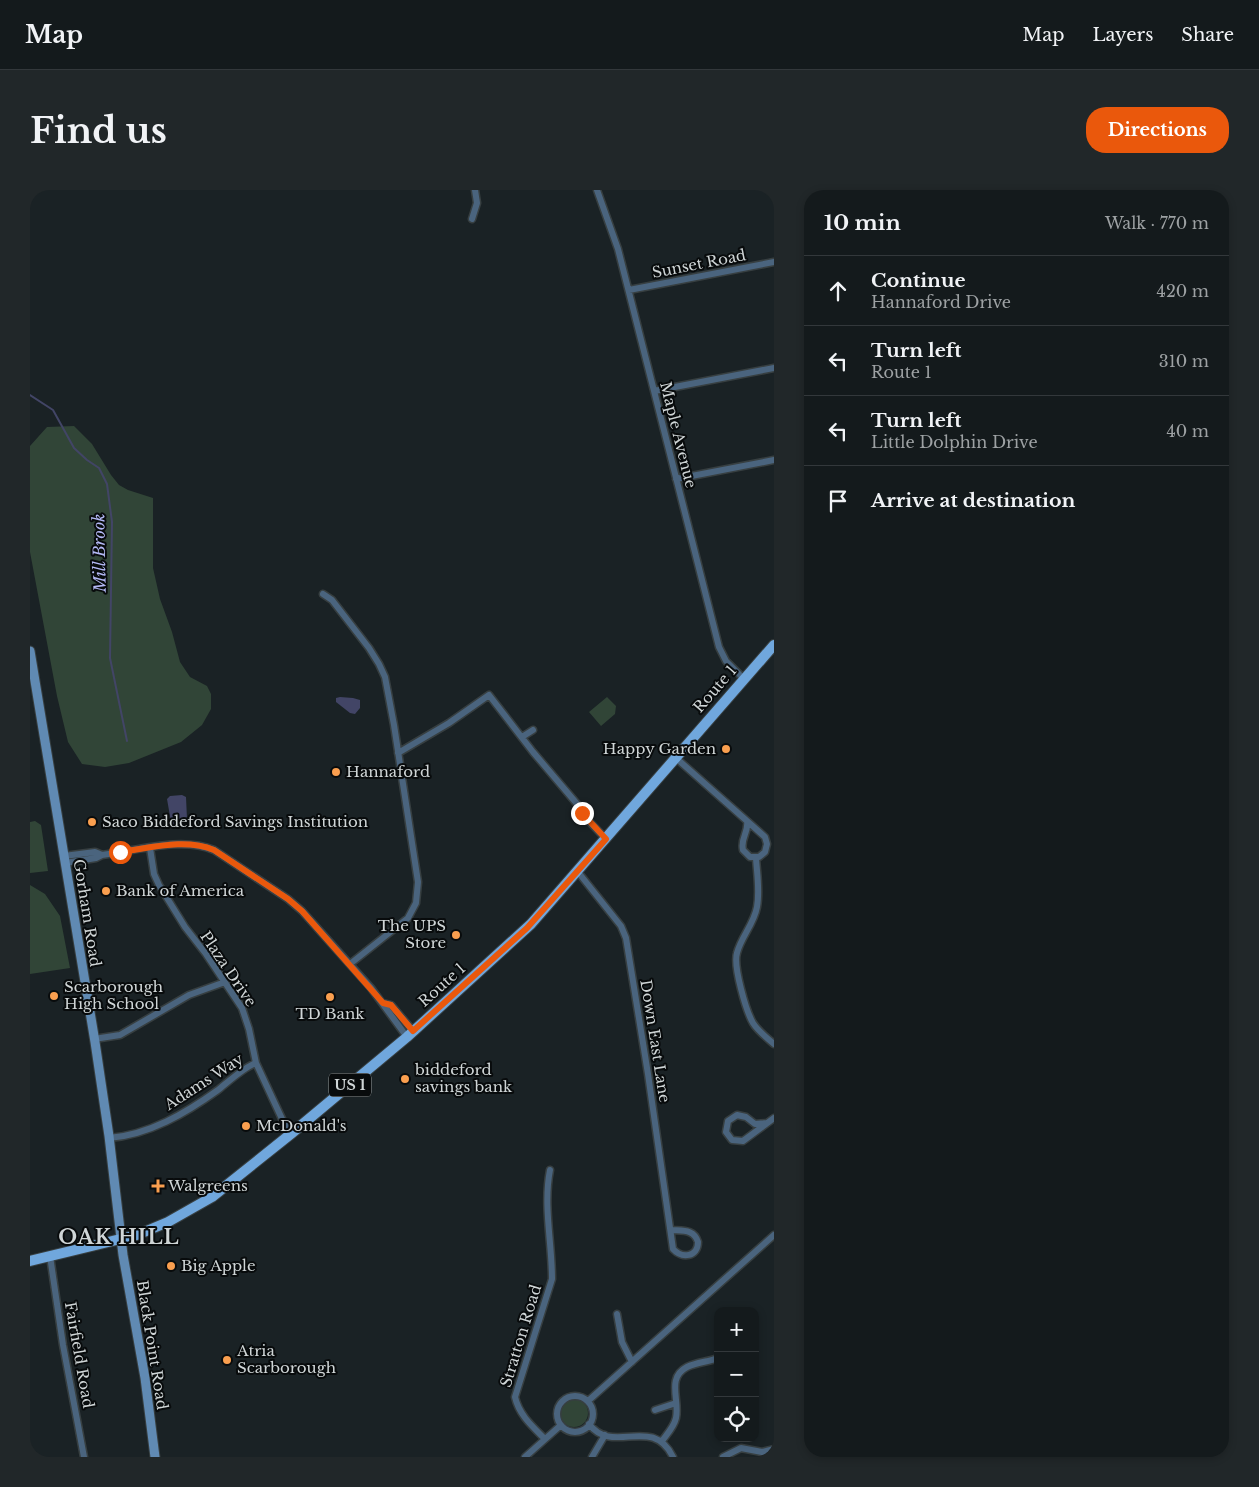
<!DOCTYPE html>
<meta charset="utf-8">
<style>
:root{--surface:#141a1c;--page:#212729;--text:#f1f3f6;--muted:#9da1a3;--line:#33383b;--accent:#ea580c}
body{margin:0;font-family:"Libre Baskerville",serif;background:var(--page);color:var(--text)}
.controls{position:absolute;right:15px;bottom:15px;display:grid;overflow:hidden;border-radius:10px;box-shadow:0 2px 8px #0003}
.controls button{width:45px;height:45px;display:grid;place-items:center;padding:0;border:0;border-bottom:1px solid var(--line);background:var(--surface);color:var(--text);font:25px sans-serif}
.stop{position:absolute;width:15px;height:15px;margin:-11px;border:4px solid #ea580c;border-radius:50%;background:#fff}
.stop.end{background:#ea580c;border-color:#fff;box-shadow:0 1px 5px #0008}
.list{margin:0;padding:0;list-style:none}
h2{display:flex;justify-content:space-between;align-items:center;height:65px;margin:0;padding:0 20px;font-size:21px}
h2 small{font-size:16px;font-weight:400;color:var(--muted)}
.list li{display:grid;grid-template-columns:32px 1fr auto;gap:15px;align-items:center;box-sizing:border-box;height:70px;padding:0 20px;border-top:1px solid var(--line)}
.list b{display:block;font-size:19px;white-space:nowrap}
.list p{margin:0;font-size:16px;white-space:nowrap;color:var(--muted)}
.list em{font-size:16px;font-style:normal;color:var(--muted)}
.icon{flex:none;width:28px;height:28px;fill:none;stroke:currentColor;stroke-width:2;stroke-linecap:round;stroke-linejoin:round}
.map{position:relative;flex:none;width:744px;height:1267px;overflow:hidden;border-radius:20px}
header{display:flex;align-items:center;gap:30px;box-sizing:border-box;height:70px;padding:0 25px;background:var(--surface);border-bottom:1px solid var(--line)}
header strong{font-size:24px}
nav{display:flex;gap:28px;margin-inline-start:auto;font-size:18px}
.intro{display:flex;align-items:center;justify-content:space-between;box-sizing:border-box;height:120px;padding:0 30px}
h1{margin:0;font-size:35px}
.button{padding:12px 22px;border-radius:20px;background:var(--accent);color:#fff;font-size:18px;font-weight:700}
main{display:flex;gap:30px;padding:0 30px}
aside{flex:1;background:var(--surface);border-radius:20px;box-shadow:0 2px 8px #0003}
.map>svg:first-child{display:block}
.green{fill:#314537}
.water{fill:#424566}
.lines{fill:none;stroke-linecap:round;stroke-linejoin:round}
.stream{stroke:#424566;stroke-width:2}
.minor-casing{stroke:#373f41;stroke-width:9}
.secondary-casing{stroke:#373f41;stroke-width:11}
.primary-casing{stroke:#373f41;stroke-width:12}
.minor{stroke:#4a647e;stroke-width:6}
.secondary{stroke:#608ab3;stroke-width:9}
.primary{stroke:#70a7dd;stroke-width:10}
.route{stroke:#ea580c;stroke-width:6}
.poi-dot{fill:#fa9f4f;stroke:#080b0c;stroke-width:2}
.labels{text-anchor:middle;stroke-width:4;stroke-linejoin:round;paint-order:stroke}
.shield{fill:#080b0c;stroke:#939899;stroke-width:1}
.shield-label{font-size:14px;font-weight:bold;fill:#cfd5d6}
.street-label{font-size:15px;fill:#cfd5d6;stroke:#080b0c}
.poi-label{font-size:15px;fill:#cfd5d6;stroke:#080b0c;text-anchor:start}
.water-label{font-size:16px;font-style:italic;fill:#b3b8f4;stroke:#080b0c}
.district-label{font-size:20px;font-weight:bold;letter-spacing:1px;fill:#cfd5d6;stroke:#080b0c}
</style>
<header>
<strong>Map</strong>
<nav><a>Map</a><a>Layers</a><a>Share</a></nav>
</header>
<div class="intro"><h1>Find us</h1><a class="button">Directions</a></div>
<main>
<div class="map">
<svg width="744" height="1267" viewBox="0 0 744 1267">
<rect width="100%" height="100%" fill="#1a2225"/>
<path class="green" d="M 44,236 L 62,254 L 81,285 L 89,295 L 98,300 L 123,308 L 123,378 L 130,409 L 142,442 L 150,472 L 160,487 L 177,496 L 181,504 L 181,519 L 172,535 L 151,552 L 99,573 L 75,577 L 52,574 L 38,552 L 27,506 L 0,362 L 0,256 L 17,237 Z
M 577,507 L 586,516 L 585,524 L 571,536 L 559,522 Z
M 5,631 L 11,635 L 18,681 L 0,683 L 0,632 Z
M 0,695 L 15,704 L 30,726 L 40,778 L 0,784 Z
M530 1223a14 14 0 1 1 28 0a14 14 0 1 1-28 0Z"/>
<path class="water" d="M 310,507 L 323,508 L 330,510 L 330,518 L 325,524 L 320,523 L 306,512 L 306,508 Z
M 152,605 L 156,607 L 157,629 L 151,637 L 145,636 L 141,632 L 137,609 L 140,606 Z"/>
<g class="lines">
<path class="stream" d="M 0,205 L 23,220 L 44,258 L 57,270 L 69,278 L 77,294 L 82,332 L 80,468 L 97,551"/>
<defs>
<path id="minor" d="M 567,0 L 588,59 L 689,457 L 696,471 L 714,489
M 442,29 L 447,13 L 445,0
M 599,100 L 744,72
M 624,201 L 744,178
M 646,289 L 744,270
M 293,404 L 302,410 L 339,458 L 349,474 L 355,487 L 364,535 L 388,692 L 386,713 L 378,728 L 320,774
M 492,547 L 503,540
M 368,563 L 419,533 L 459,505 L 503,562 L 548,615 L 555,627 L 576,649
M 646,568 L 735,647 L 737,654 L 735,662 L 729,667 L 720,667 L 713,660 C 710,648 719,643 717,631
M 120,658 L 124,684 L 129,695 L 155,737 L 176,764 L 212,818 L 219,839 L 226,873 L 253,931 L 262,943
M 34,666 L 65,662 L 72,665
M 726,668 C 727,684 730,701 727,717 C 724,734 711,747 707,763 C 703,776 716,821 723,833 C 728,841 737,848 744,854
M 35,673 L 66,668 L 72,665 C 106,661 151,646 184,660 L 258,709 L 272,721 L 341,798 L 377,847
M 548,682 L 591,736 L 596,748 L 618,884 L 643,1059 C 652,1069 668,1067 668,1052 C 664,1039 653,1041 641,1040
M 353,813 L 361,815 L 383,841
M 64,849 L 90,845 L 159,805 L 195,792
M 737,933 L 725,934 L 716,927 L 707,925 L 698,931 L 696,942 L 702,950 L 713,951 L 744,928
M 79,948 C 119,945 156,923 188,900 C 198,892 214,877 226,873
M 20,1066 L 33,1155 L 54,1267
M 587,1124 L 592,1152 L 602,1172
M527 1224a18 18 0 1 1 36 0a18 18 0 1 1-36 0Z
M 558,1211 L 744,1045
M 625,1220 L 646,1213
M 559,1234 C 583,1266 622,1224 643,1267
M 515,1249 C 503,1237 489,1225 485,1207 L 522,1089 C 522,1052 513,1016 520,980
M 632,1251 C 637,1244 644,1237 646,1228 C 650,1210 636,1188 657,1177 C 667,1172 678,1172 688,1168
M 495,1267 L 531,1235
M 562,1267 L 575,1245
M 693,1267 L 711,1258 L 732,1262 L 744,1259"/>
<path id="secondary" d="M 0,461 L 65,852 L 79,946 L 93,1065 L 115,1188 L 125,1267"/>
<path id="primary" d="M 0,1071 L 107,1045 L 138,1032 L 182,1007 L 262,943 L 377,847 L 501,734 L 744,455"/>
</defs>
<use href="#minor" class="minor-casing"/>
<use href="#secondary" class="secondary-casing"/>
<use href="#primary" class="primary-casing"/>
<use href="#minor" class="minor"/>
<use href="#secondary" class="secondary"/>
<use href="#primary" class="primary"/>
</g>
<g class="lines">
<path class="route" d="M 90,662 C 121,658 155,648 184,660 L 258,709 L 272,721 L 353,813 L 361,815 L 383,841 L 497,738 L 576,649 L 552,623"/>
</g>
<g class="poi-dot">
<circle cx="696" cy="559" r="5"/>
<circle cx="306" cy="582" r="5"/>
<circle cx="62" cy="632" r="5"/>
<circle cx="76" cy="701" r="5"/>
<circle cx="426" cy="745" r="5"/>
<circle cx="24" cy="806" r="5"/>
<circle cx="300" cy="807" r="5"/>
<circle cx="375" cy="889" r="5"/>
<circle cx="216" cy="936" r="5"/>
<path d="M125.5 988.5h5v5h5v5h-5v5h-5v-5h-5v-5h5z"/>
<circle cx="141" cy="1076" r="5"/>
<circle cx="197" cy="1170" r="5"/>
</g>
<g class="labels">
<rect class="shield" x="299" y="883.5" width="42" height="23" rx="4"/>
<g class="shield-label">
<text x="320" y="900">US 1</text>
</g>
<g class="street-label">
<text transform="translate(669 74) rotate(-11)" y="5">Sunset Road</text>
<text transform="translate(648 245) rotate(76)" y="5">Maple Avenue</text>
<text transform="translate(685 499) rotate(-49)" y="5">Route 1</text>
<text transform="translate(57 723) rotate(81)" y="5">Gorham Road</text>
<text transform="translate(198 779) rotate(56)" y="5">Plaza Drive</text>
<text transform="translate(412 795) rotate(-42)" y="5">Route 1</text>
<text transform="translate(625 851) rotate(81)" y="5">Down East Lane</text>
<text transform="translate(174 892) rotate(-33)" y="5">Adams Way</text>
<text transform="translate(491 1146) rotate(-73)" y="5">Stratton Road</text>
<text transform="translate(122 1155) rotate(81)" y="5">Black Point Road</text>
<text transform="translate(49 1165) rotate(80)" y="5">Fairfield Road</text>
</g>
<g class="poi-label">
<text x="686" y="564" text-anchor="end">Happy Garden</text>
<text x="316" y="587">Hannaford</text>
<text x="72" y="637">Saco Biddeford Savings Institution</text>
<text x="86" y="706">Bank of America</text>
<text x="416" y="741" text-anchor="end">The UPS<tspan x="416" dy="17">Store</tspan></text>
<text x="34" y="802">Scarborough<tspan x="34" dy="17">High School</tspan></text>
<text x="300" y="829" text-anchor="middle">TD Bank</text>
<text x="385" y="885">biddeford<tspan x="385" dy="17">savings bank</tspan></text>
<text x="226" y="941">McDonald's</text>
<text x="138" y="1001">Walgreens</text>
<text x="151" y="1081">Big Apple</text>
<text x="207" y="1166">Atria<tspan x="207" dy="17">Scarborough</tspan></text>
</g>
<g class="water-label">
<text transform="translate(69 363) rotate(-91)" y="6">Mill Brook</text>
</g>
<g class="district-label">
<text x="89" y="1054">OAK HILL</text>
</g>
</g>
</svg>
<div class="controls">
<button>+</button>
<button>−</button>
<button><svg class="icon" aria-label="locate" viewBox="0 0 24 24"><circle cx="12" cy="12" r="6"/><path d="M12 2v4M12 18v4M2 12h4M18 12h4"/></svg></button>
</div>
<div class="stop" style="left:90px;top:662px"></div>
<div class="stop end" style="left:552px;top:623px"></div>
</div>
<aside>
<h2>10 min<small>Walk · 770 m</small></h2>
<ul class="list">
<li><svg class="icon" aria-label="ahead" viewBox="0 0 24 24"><path d="M12 20V5M6 11l6-6 6 6"/></svg><div><b>Continue</b><p>Hannaford Drive</p></div><em>420 m</em></li>
<li><svg class="icon" aria-label="left" viewBox="0 0 24 24"><path d="M17 20v-9H6M10 6l-5 5 5 5"/></svg><div><b>Turn left</b><p>Route 1</p></div><em>310 m</em></li>
<li><svg class="icon" aria-label="left" viewBox="0 0 24 24"><path d="M17 20v-9H6M10 6l-5 5 5 5"/></svg><div><b>Turn left</b><p>Little Dolphin Drive</p></div><em>40 m</em></li>
<li><svg class="icon" aria-label="arrive" viewBox="0 0 24 24"><path d="M6 21V4h12l-3 4 3 4H6"/></svg><div><b>Arrive at destination</b></div></li>
</ul>
</aside>
</main>
